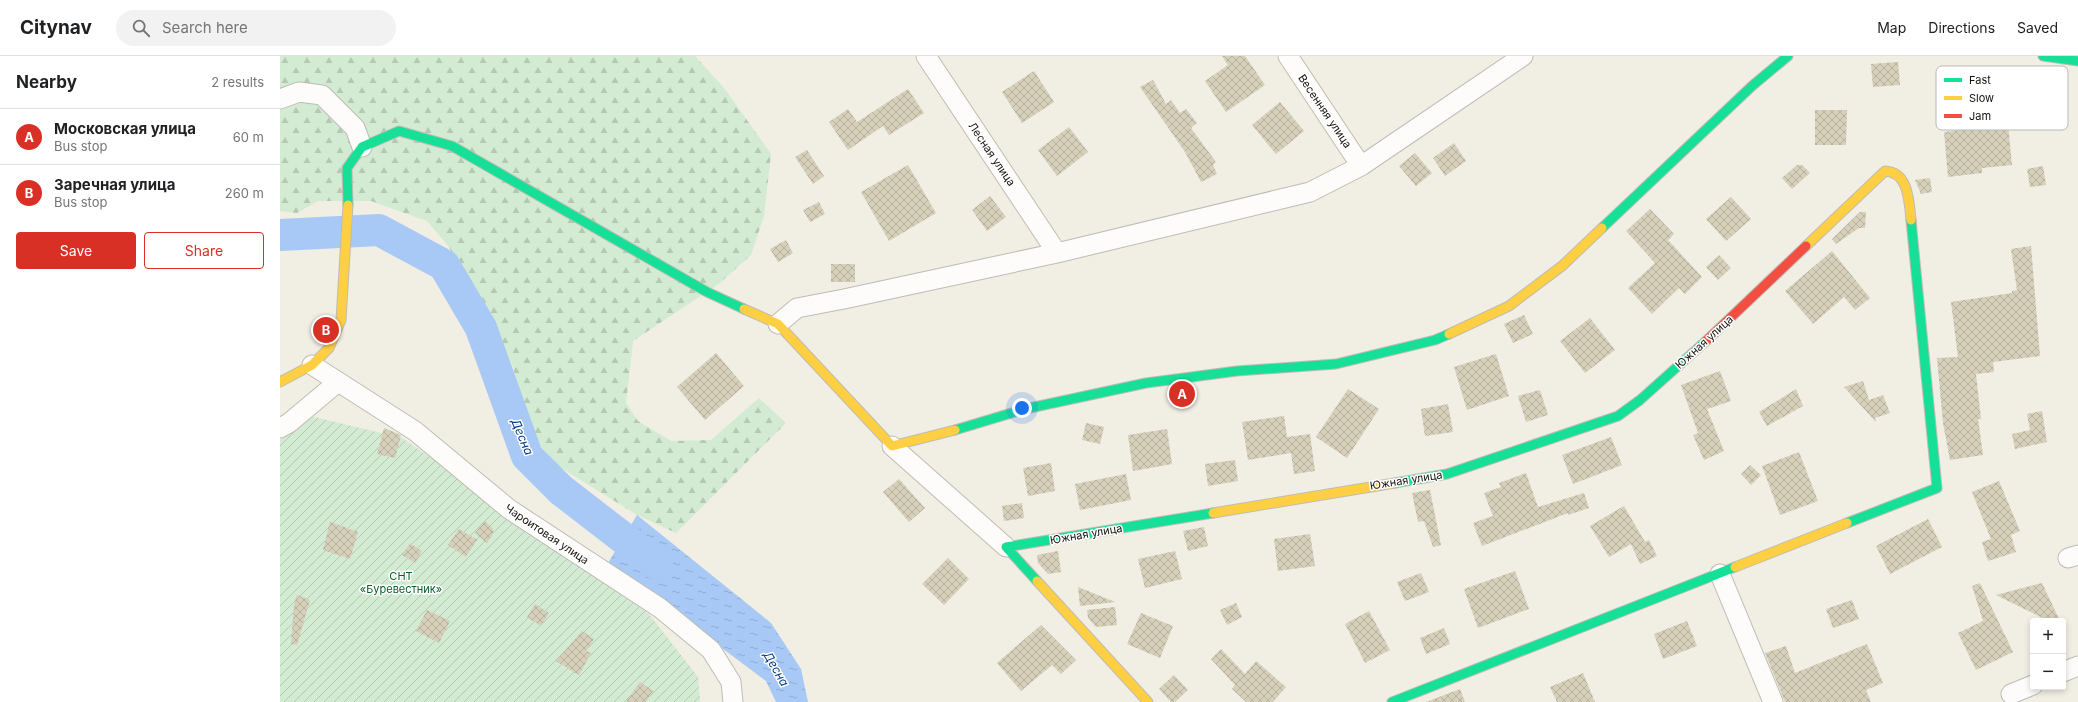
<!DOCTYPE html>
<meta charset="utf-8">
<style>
:root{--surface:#fff;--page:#f2f2f2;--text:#202124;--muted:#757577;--line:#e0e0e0;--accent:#d93025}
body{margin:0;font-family:Inter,sans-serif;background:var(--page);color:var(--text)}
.controls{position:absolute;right:12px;bottom:12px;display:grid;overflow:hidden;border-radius:4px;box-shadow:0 2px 6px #0003}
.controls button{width:36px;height:36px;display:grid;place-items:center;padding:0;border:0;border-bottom:1px solid var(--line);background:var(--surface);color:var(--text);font:20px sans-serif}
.you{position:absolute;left:742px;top:352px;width:14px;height:14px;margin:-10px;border:3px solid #fff;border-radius:50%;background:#1a73e8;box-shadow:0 0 0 6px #1a73e833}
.badge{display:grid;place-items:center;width:26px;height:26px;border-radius:50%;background:var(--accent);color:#fff;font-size:13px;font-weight:700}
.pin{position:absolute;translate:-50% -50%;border:2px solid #fff;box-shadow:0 1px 4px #0006}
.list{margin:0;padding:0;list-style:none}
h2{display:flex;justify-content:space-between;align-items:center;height:52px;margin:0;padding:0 16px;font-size:17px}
h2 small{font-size:13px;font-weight:400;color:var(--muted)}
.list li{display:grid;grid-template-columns:26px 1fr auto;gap:12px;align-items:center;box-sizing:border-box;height:56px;padding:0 16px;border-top:1px solid var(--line)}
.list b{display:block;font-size:15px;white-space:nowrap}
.list p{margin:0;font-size:13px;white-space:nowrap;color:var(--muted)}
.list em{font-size:13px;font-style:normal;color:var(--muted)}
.actions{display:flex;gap:8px;padding:12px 16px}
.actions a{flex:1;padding:9px 0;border:1px solid var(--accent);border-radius:4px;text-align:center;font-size:14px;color:var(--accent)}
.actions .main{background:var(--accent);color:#fff}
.icon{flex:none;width:22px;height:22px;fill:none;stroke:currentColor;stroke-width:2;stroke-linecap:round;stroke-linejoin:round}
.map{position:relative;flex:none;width:1798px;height:646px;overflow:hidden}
header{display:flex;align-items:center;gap:24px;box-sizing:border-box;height:56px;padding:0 20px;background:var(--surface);border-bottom:1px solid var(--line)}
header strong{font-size:19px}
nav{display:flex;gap:22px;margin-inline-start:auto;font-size:14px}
.search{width:280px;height:36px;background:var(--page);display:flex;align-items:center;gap:10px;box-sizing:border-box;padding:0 14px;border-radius:22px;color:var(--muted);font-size:15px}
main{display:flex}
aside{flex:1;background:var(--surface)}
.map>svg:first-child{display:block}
.forest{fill:url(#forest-firs)}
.garden{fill:url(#garden-furrows)}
.water{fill:url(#water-ripples)}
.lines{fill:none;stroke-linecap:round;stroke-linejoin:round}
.river{stroke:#a8c8f5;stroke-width:32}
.building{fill:url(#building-cross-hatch)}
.street-casing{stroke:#bebcb4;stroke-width:21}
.fast-casing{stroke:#bebcb4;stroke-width:11}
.slow-casing{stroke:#bebcb4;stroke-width:11}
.jam-casing{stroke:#bebcb4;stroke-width:11}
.street{stroke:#fdfcfb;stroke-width:19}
.fast{stroke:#16e098;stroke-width:9}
.slow{stroke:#ffcf43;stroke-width:9}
.jam{stroke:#f24e42;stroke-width:9}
.labels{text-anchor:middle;stroke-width:3;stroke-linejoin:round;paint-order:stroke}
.street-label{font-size:11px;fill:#14120b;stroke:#fff}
.park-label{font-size:11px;fill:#0b602b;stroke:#fff}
.water-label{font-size:12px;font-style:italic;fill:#003987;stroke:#fff}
.key{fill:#fff;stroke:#b8b8b6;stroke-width:1}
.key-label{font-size:11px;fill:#14120b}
</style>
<header>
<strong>Citynav</strong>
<div class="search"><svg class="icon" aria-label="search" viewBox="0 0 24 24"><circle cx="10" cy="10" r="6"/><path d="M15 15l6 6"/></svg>Search here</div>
<nav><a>Map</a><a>Directions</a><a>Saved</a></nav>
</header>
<main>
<aside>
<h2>Nearby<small>2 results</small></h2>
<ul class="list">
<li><span class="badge">A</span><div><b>Московская улица</b><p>Bus stop</p></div><em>60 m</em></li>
<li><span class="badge">B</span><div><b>Заречная улица</b><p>Bus stop</p></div><em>260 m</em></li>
</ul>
<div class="actions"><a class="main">Save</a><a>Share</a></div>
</aside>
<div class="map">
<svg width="1798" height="646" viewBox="0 0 1798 646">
<defs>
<pattern id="forest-firs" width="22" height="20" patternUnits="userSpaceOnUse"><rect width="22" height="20" fill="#d3ebd2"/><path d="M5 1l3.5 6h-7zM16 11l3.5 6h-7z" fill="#b4c8b3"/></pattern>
<pattern id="garden-furrows" width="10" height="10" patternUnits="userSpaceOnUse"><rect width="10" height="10" fill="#d3ebd2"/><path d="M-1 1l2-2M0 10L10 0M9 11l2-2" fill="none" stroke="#b4c8b3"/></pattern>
<pattern id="water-ripples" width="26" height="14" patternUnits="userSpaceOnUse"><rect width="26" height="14" fill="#a8c8f5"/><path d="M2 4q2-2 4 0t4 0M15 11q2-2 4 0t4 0" fill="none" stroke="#90abd1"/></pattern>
<pattern id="building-cross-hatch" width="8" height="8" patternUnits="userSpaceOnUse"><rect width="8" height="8" fill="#d6cfba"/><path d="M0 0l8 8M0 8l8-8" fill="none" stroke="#b7b19f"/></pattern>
</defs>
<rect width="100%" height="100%" fill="#f1eee4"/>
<path class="forest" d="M 0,0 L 415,0 L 445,33 L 491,98 L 484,160 L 471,199 L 440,227 L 353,285 L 346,347 L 358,365 L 391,385 L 431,384 L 479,342 L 506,367 L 396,477 L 357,459 L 275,408 L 247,373 L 233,311 L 169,191 L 147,165 L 91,145 L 38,145 L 17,157 L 0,155 Z"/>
<path class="garden" d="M 30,360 L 122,382 L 201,436 L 369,558 L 418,621 L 420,646 L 0,646 L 0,384 Z"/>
<path class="water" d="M 357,459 L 491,567 L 521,613 L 528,646 L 496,646 L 486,625 L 328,507 Z"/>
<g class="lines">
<path class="river" d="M 0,179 L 99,174 L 164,209 L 201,272 L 247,400 L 281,434 L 377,508"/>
</g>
<path class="building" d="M 942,0 L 965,0 L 985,29 L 946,56 L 925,25 L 948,9 Z
M 1618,6 L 1620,29 L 1593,31 L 1591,8 Z
M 754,15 L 774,46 L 742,67 L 722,36 Z
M 873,24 L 886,48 L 891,44 L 900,57 L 906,53 L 917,67 L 911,72 L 936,106 L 933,109 L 937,118 L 921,126 L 905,96 L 860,31 Z
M 628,33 L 644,57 L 609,79 L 603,70 L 568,94 L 549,66 L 568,53 L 577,66 Z
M 1725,37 L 1732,109 L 1702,112 L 1702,117 L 1668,121 L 1664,76 L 1706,71 L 1703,39 Z
M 1000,46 L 1024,75 L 996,98 L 972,69 Z
M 1535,54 L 1567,54 L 1566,89 L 1535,89 Z
M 789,71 L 808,96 L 777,120 L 758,94 Z
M 1174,87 L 1186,105 L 1165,120 L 1153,102 Z
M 527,94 L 544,120 L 533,128 L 515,101 Z
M 1135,97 L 1152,117 L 1136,130 L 1119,110 Z
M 628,109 L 656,157 L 609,185 L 581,136 Z
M 1517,109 L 1522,109 L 1530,117 L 1512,133 L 1502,122 Z
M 1763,110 L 1766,129 L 1750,131 L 1747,113 Z
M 1650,122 L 1652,136 L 1641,138 L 1635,124 Z
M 710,140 L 726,161 L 707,175 L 692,154 Z
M 1451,141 L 1471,163 L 1446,185 L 1426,163 Z
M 539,146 L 545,158 L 530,166 L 523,154 Z
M 1370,153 L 1394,178 L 1388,184 L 1422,221 L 1405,238 L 1399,232 L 1372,258 L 1348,232 L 1375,207 L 1346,175 Z
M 1580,156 L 1586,156 L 1585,172 L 1579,172 L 1556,188 L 1552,183 Z
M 506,184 L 513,197 L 498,206 L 490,193 Z
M 1751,190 L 1760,300 L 1713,306 L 1714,316 L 1696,318 L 1701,363 L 1698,363 L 1703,399 L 1670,404 L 1663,367 L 1657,302 L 1678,301 L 1671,246 L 1732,237 L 1732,235 L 1737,234 L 1731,193 Z
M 1552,195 L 1590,242 L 1575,254 L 1564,241 L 1533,268 L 1505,235 Z
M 1439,199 L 1451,212 L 1438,224 L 1426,211 Z
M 551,208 L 575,208 L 575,226 L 551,226 Z
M 1244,259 L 1253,278 L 1233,287 L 1224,268 Z
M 1310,262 L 1335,294 L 1305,317 L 1280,285 Z
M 436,297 L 464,330 L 425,364 L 397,331 Z
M 1216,298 L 1229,340 L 1187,354 L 1174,311 Z
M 1440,315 L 1451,345 L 1427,353 L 1444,395 L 1424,404 L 1413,379 L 1418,377 L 1401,329 Z
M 1583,325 L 1589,344 L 1603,339 L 1610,357 L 1595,362 L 1596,366 L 1564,331 Z
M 1068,333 L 1099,353 L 1067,402 L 1036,381 Z
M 1516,333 L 1523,350 L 1487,370 L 1479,356 Z
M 1260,334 L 1268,359 L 1246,366 L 1238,340 Z
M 1168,348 L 1173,376 L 1145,380 L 1141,353 Z
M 1762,355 L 1767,386 L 1735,393 L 1732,378 L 1750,374 L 1747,358 Z
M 1004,360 L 1007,381 L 1030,378 L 1035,415 L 1014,418 L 1011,397 L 968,404 L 962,366 Z
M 806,367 L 824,371 L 820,388 L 802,384 Z
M 104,372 L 121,379 L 115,402 L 97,398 Z
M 887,373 L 892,408 L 853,415 L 848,379 Z
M 1331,381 L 1342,409 L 1293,428 L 1282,399 Z
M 1519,396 L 1538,445 L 1500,459 L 1482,410 Z
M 955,404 L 958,425 L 928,430 L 925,408 Z
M 771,407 L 775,435 L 748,440 L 743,412 Z
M 1470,409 L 1481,419 L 1471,429 L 1461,418 Z
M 1246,417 L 1258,451 L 1304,437 L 1309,452 L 1288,459 L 1288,457 L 1202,490 L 1193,467 L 1213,460 L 1204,437 L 1221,431 L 1219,427 Z
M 846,418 L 851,444 L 800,454 L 795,428 Z
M 619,423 L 645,452 L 629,466 L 603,436 Z
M 1719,425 L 1740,475 L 1731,479 L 1736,496 L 1708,505 L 1702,486 L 1711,483 L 1692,436 Z
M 1150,434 L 1161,489 L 1153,491 L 1144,465 L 1138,466 L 1132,437 Z
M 742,447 L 744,462 L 724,465 L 722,450 Z
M 1344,450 L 1365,486 L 1369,484 L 1377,500 L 1360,508 L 1351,488 L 1329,501 L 1310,470 Z
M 1648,463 L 1662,491 L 1610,518 L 1596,490 Z
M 205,465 L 213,473 L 213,478 L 207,487 L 195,477 Z
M 50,466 L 78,476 L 70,503 L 43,494 Z
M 924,471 L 928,490 L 908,495 L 903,475 Z
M 179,473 L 197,484 L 186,501 L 168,489 Z
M 1030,478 L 1035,510 L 998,515 L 994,483 Z
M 130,487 L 142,495 L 135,507 L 122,499 Z
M 778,495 L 781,516 L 768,518 L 758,507 L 757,499 Z
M 895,495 L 902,523 L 865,532 L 858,503 Z
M 668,502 L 689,523 L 664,549 L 642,528 Z
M 1235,515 L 1249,553 L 1198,572 L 1184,533 Z
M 1141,517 L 1149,536 L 1125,545 L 1117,526 Z
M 1700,527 L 1733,596 L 1696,614 L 1678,577 L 1703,565 L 1692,530 Z
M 1762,527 L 1780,565 L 1769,565 L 1716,539 Z
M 798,531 L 835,546 L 800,550 Z
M 17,539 L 30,544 L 17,589 L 11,588 L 14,549 Z
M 1572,544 L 1579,563 L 1553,572 L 1546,553 Z
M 956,547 L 962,561 L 947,569 L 940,554 Z
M 255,548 L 269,557 L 261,570 L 247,561 Z
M 835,551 L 837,569 L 816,571 L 808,562 L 807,554 Z
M 147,554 L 170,565 L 159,587 L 136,575 Z
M 1089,555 L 1110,594 L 1085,607 L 1065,568 Z
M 861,557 L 893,570 L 880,602 L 847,588 Z
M 1407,565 L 1417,590 L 1383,603 L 1374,578 Z
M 761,569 L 796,604 L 781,618 L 772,609 L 741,635 L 717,607 Z
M 1164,572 L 1170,588 L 1146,598 L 1140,582 Z
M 302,575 L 314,583 L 306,595 L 311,597 L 299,619 L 276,605 Z
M 1587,588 L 1603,627 L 1586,634 L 1591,646 L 1505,646 L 1485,597 L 1506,590 L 1515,617 Z
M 941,593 L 965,618 L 976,605 L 1006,631 L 993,646 L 966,646 L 952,633 L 955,629 L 931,603 Z
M 1303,617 L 1315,646 L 1277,646 L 1270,631 Z
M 894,619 L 908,634 L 895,646 L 891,646 L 879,633 Z
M 360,626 L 373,635 L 366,646 L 346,646 Z
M 1180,633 L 1185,646 L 1146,646 Z"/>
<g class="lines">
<defs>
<path id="street" d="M 646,0 L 777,197
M 1008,0 L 1081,110
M 0,43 L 19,36 L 42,39 L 75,72 L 82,91
M 498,268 L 517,252 L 564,243 L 777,197 L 1030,136 L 1081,110 L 1243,0
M 32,309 L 135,375 L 229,453 L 380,552 L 431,594 L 451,626 L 453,646
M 0,372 L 9,367 L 58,326
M 612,390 L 726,491
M 1788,502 L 1798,499
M 1440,518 L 1493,646
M 1783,616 L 1798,610
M 1731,638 L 1753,629"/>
<path id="fast" d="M 1763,0 L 1798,5
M 68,149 L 67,112 L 82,91 L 119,75 L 172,90 L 427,236 L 464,253
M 1322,172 L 1472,30 L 1508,0
M 675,374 L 745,353 L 866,327 L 957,315 L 1056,308 L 1155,284 L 1169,278
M 1115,427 L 1167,418 L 1338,360 L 1360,344 L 1426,285
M 1567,467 L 1657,432 L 1631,164
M 757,525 L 726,491 L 933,457
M 1112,646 L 1455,511"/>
<path id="slow" d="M 1526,190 L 1605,115 C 1629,116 1629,146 1631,164
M 464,253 L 498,268 L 612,390 L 675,374
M 1169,278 L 1229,250 L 1282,210 L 1322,172
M 0,326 L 32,309 L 49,292 L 61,264 L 68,149
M 933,457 L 1115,427
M 1455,511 L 1567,467
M 757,525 L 868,646"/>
<path id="jam" d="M 1426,285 L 1526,190"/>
</defs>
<use href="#street" class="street-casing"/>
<use href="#fast" class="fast-casing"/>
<use href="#slow" class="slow-casing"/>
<use href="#jam" class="jam-casing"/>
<use href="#street" class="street"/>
<use href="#fast" class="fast"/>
<use href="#slow" class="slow"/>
<use href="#jam" class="jam"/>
</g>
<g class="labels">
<g class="street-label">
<text transform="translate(1045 55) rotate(56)" y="4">Весенняя улица</text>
<text transform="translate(712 98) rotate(56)" y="4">Лесная улица</text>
<text transform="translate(1424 286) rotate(-42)" y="4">Южная улица</text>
<text transform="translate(1126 424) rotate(-9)" y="4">Южная улица</text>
<text transform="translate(267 478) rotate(34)" y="4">Чароитовая улица</text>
<text transform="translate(806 478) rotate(-10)" y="4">Южная улица</text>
</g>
<g class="park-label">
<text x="121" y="524">СНТ<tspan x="121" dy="13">«Буревестник»</tspan></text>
</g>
<g class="water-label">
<text transform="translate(242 381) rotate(67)" y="4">Десна</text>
<text transform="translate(496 613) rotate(60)" y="4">Десна</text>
</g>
</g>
<rect x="1656" y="10" width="132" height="64" rx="6" class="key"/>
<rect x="1664" y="22" width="18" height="4" fill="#16e098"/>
<rect x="1664" y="40" width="18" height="4" fill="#ffcf43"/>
<rect x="1664" y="58" width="18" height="4" fill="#f24e42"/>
<g class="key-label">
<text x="1689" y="28">Fast</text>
<text x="1689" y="46">Slow</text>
<text x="1689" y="64">Jam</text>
</g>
</svg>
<div class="controls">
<button>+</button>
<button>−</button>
</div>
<div class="you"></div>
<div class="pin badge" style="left:902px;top:338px">A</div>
<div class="pin badge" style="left:46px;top:274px">B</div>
</div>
</main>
